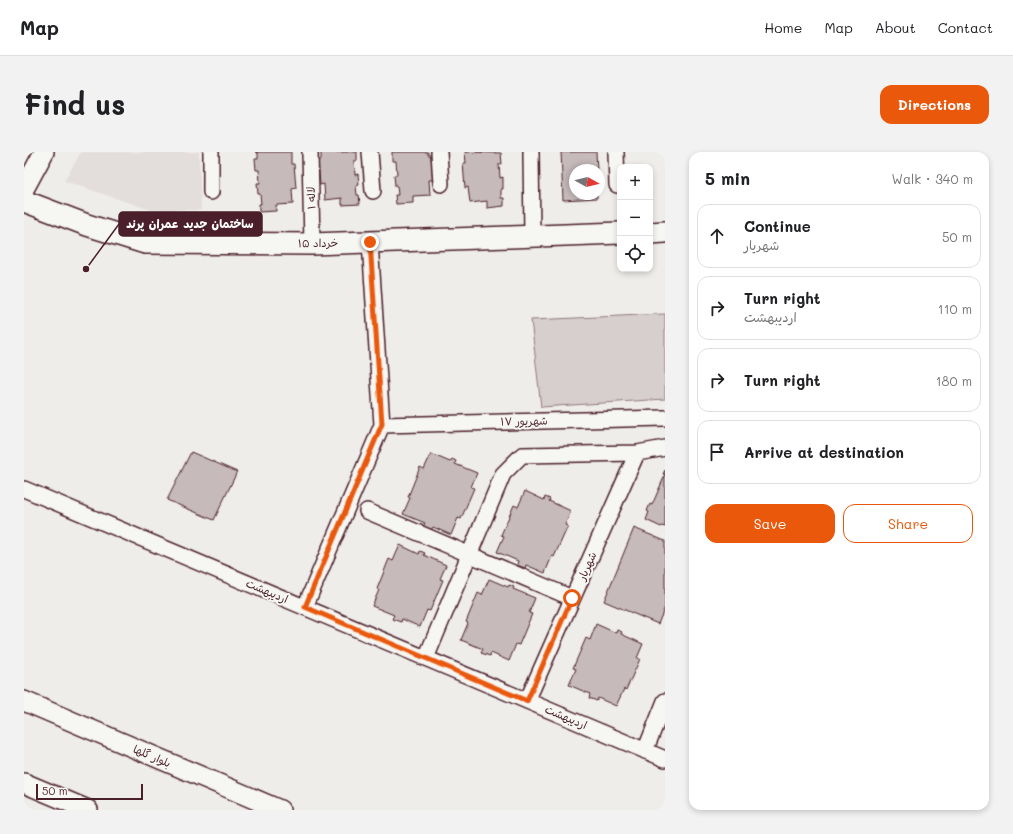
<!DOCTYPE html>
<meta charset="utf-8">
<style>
:root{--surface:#fff;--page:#f2f2f2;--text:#202124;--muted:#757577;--line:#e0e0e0;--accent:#ea580c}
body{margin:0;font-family:Mali,"Playpen Sans Arabic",sans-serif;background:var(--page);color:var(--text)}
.controls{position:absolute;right:12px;top:12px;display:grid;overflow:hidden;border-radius:8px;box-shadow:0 2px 6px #0003}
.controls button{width:36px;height:36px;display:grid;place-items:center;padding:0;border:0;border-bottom:1px solid var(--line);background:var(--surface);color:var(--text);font:20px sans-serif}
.compass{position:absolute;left:545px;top:12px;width:36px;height:36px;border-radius:50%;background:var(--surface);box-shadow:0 2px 6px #0003;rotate:98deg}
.scale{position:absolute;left:12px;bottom:10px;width:107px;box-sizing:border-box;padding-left:4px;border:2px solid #4a1f2b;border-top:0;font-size:11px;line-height:14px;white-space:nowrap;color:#4a1f2b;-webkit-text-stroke:3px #f6f6f2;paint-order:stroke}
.stop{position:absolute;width:12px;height:12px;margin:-9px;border:3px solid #ea580c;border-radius:50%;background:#fff}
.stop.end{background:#ea580c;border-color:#fff;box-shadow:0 1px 4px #0008}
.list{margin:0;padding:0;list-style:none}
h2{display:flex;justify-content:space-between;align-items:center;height:52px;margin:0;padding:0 16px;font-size:17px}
h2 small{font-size:13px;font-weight:400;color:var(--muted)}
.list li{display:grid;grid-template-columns:26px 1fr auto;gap:12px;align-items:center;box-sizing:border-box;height:64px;margin:0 8px 8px;padding:0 8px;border:1px solid var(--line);border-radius:12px}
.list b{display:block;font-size:15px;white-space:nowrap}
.list p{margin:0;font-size:13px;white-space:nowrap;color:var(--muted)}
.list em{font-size:13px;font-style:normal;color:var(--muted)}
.actions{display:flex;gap:8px;padding:12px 16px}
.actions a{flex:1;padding:9px 0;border:1px solid var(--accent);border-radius:12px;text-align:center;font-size:14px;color:var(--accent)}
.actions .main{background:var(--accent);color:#fff}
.icon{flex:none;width:22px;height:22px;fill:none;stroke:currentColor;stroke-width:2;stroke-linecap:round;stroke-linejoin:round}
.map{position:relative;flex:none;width:641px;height:658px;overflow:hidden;border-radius:12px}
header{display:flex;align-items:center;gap:24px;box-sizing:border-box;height:56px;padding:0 20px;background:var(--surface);border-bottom:1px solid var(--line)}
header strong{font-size:19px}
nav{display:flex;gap:22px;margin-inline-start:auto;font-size:14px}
.intro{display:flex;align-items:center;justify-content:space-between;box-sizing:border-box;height:96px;padding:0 24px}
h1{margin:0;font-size:28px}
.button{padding:10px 18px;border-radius:12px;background:var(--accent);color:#fff;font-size:14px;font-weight:700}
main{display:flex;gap:24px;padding:0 24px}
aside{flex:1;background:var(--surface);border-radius:12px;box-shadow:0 2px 6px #0003}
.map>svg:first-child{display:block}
.built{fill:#e3dedc}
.green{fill:#d7cfce;stroke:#90777c}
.building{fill:#c6babb;stroke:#4a1f2b}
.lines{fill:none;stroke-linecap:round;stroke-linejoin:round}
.minor-casing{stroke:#4a1f2b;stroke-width:18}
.tertiary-casing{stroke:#4a1f2b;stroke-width:22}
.secondary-casing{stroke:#4a1f2b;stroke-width:24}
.minor{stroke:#f6f6f2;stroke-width:15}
.tertiary{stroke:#f6f6f2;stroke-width:19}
.secondary{stroke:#f6f6f2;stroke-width:21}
.route{stroke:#ea580c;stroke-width:5}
.labels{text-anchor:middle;stroke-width:4;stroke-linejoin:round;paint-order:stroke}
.street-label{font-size:11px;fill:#4a1f2b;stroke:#f6f6f2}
.leader{fill:none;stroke:#4a1f2b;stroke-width:1.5}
.callout-dot{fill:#4a1f2b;stroke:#f6f6f2;stroke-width:1.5}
.callout{fill:#4a1f2b;stroke:#4a1f2b;stroke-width:1.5}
.callout-label{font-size:12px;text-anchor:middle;font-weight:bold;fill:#fff}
</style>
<header>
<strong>Map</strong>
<nav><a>Home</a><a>Map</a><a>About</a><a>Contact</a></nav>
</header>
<div class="intro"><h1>Find us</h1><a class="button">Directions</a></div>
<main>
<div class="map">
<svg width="641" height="658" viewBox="0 0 641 658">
<rect width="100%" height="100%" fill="#efedea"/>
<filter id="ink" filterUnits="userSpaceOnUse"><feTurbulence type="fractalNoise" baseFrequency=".025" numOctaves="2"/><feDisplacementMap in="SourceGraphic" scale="8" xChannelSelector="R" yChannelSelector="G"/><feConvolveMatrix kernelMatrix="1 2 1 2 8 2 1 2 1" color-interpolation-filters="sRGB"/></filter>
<g filter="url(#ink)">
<path class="built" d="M 57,0 L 175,0 L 177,58 L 127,58 L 40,29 Z"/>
<path class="green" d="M 641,162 L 641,247 L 517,255 L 507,168 Z"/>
<path class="building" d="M 231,0 L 267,0 L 267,12 L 270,12 L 272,36 L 268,37 L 269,52 L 252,53 L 252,59 L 235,60 L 235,52 L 237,52 L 236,42 L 234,42 L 233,31 L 236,31 L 235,18 L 232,18 L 231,7 L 234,7 L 234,1 Z
M 297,0 L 333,0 L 333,9 L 330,9 L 331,23 L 334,22 L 335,33 L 332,34 L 333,43 L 335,43 L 336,52 L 318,53 L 318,46 L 301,48 L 300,32 L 296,33 L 294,8 L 297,8 Z
M 368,0 L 404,0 L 404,3 L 407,3 L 409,28 L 405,28 L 406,43 L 389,44 L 389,51 L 372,52 L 371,43 L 374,43 L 373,34 L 371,34 L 370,23 L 373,23 L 372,9 L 368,9 Z
M 441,0 L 477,1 L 478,12 L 475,12 L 476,26 L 479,25 L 479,37 L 477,37 L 477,46 L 480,46 L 480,54 L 463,56 L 463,49 L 446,51 L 444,35 L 441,36 L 439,11 L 442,11 Z
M 537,0 L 572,0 L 573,18 L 551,18 L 551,42 L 573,42 L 573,46 L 539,48 Z
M 167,300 L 213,320 L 190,368 L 143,348 Z
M 407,302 L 426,310 L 428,307 L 432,309 L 431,312 L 453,321 L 447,335 L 450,336 L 437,367 L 434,366 L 427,383 L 409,375 L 407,378 L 399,375 L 401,371 L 379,362 L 386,346 L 384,345 L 396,315 L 400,317 Z
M 641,318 L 641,375 L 638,374 L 637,375 L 622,368 L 625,360 L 623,359 L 626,352 L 628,353 L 641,323 L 639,322 Z
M 501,339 L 520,348 L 521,345 L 526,347 L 525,349 L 547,359 L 541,373 L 544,374 L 530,405 L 528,404 L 521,421 L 502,413 L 501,416 L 493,413 L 494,409 L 473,400 L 480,384 L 477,383 L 490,353 L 494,355 Z
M 610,376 L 641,389 L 641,455 L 634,472 L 580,449 Z
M 376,393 L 395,402 L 396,399 L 401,401 L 400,403 L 422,413 L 416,427 L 419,428 L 406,459 L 403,458 L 396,475 L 378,467 L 377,470 L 368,467 L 370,463 L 348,454 L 355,438 L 353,437 L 365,407 L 369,409 Z
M 465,427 L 484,435 L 485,433 L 490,435 L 489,437 L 511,446 L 505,461 L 508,462 L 495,493 L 492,492 L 485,509 L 467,501 L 466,504 L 457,501 L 459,497 L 437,488 L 444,471 L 442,470 L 454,441 L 458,443 Z
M 572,472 L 592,481 L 593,478 L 598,480 L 597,482 L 619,492 L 613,506 L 616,507 L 602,538 L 600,537 L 592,554 L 574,546 L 573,549 L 565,546 L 566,542 L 545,533 L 552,517 L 549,516 L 562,486 L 566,488 Z"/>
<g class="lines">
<defs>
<path id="minor" d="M 187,0 L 187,40
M 286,0 L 288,92
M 346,0 L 349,39
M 415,0 L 417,32
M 507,0 L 508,84
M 592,0 L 593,33
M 358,273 L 641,266
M 0,337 L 641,607
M 343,359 L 548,446
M 281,455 L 358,273 L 346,90
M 402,506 L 479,322 L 498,303 L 613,301 L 641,296
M 503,549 L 613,301
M 621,599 L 641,549"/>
<path id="tertiary" d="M 0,37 L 20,0
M 0,549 L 256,658
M 0,631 L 64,658"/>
<path id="secondary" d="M 0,49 L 63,73 L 121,91 L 288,92 L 596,81
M 626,81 L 641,80"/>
</defs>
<use href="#minor" class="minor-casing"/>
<use href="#tertiary" class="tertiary-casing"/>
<use href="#secondary" class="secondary-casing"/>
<use href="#minor" class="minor"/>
<use href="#tertiary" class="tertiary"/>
<use href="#secondary" class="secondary"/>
</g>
</g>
<g class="lines" filter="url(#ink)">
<path class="route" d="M 346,90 L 358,272 L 281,455 L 503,549 L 548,446"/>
</g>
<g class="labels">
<g class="street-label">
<text transform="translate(287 46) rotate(-92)" y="4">لاله ۱</text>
<text transform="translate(294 91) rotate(-1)" y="4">۱۵ خرداد</text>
<text transform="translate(500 269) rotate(-1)" y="4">۱۷ شهریور</text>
<text transform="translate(563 414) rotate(-66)" y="4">شهریار</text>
<text transform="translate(243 439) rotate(23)" y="4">اردیبهشت</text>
<text transform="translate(542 565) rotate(23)" y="4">اردیبهشت</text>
<text transform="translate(128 604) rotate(23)" y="4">بلوار گلها</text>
</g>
</g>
<path class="leader" d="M62 117L95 72"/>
<circle class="callout-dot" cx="62" cy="117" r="4"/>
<rect class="callout" x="95" y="60" width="143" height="24" rx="4"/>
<g class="callout-label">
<text x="166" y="76">ساختمان جدید عمران پرند</text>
</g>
</svg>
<div class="controls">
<button>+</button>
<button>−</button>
<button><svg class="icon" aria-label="locate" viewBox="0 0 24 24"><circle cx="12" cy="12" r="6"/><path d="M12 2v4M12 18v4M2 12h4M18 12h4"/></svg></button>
</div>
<svg class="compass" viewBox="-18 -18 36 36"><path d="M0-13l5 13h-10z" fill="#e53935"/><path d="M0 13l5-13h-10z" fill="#757577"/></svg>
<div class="scale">50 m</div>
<div class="stop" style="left:548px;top:446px"></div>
<div class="stop end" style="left:346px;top:90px"></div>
</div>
<aside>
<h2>5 min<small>Walk · 340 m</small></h2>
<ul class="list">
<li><svg class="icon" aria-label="ahead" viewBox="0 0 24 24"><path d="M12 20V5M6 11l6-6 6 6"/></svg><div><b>Continue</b><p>شهریار</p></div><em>50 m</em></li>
<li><svg class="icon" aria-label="right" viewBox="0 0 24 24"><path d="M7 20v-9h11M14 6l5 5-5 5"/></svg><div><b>Turn right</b><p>اردیبهشت</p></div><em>110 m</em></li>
<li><svg class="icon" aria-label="right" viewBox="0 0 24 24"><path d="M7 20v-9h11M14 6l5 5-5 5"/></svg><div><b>Turn right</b></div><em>180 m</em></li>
<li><svg class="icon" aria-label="arrive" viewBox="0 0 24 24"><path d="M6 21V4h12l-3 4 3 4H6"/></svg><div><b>Arrive at destination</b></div></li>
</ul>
<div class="actions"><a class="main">Save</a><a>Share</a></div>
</aside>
</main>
